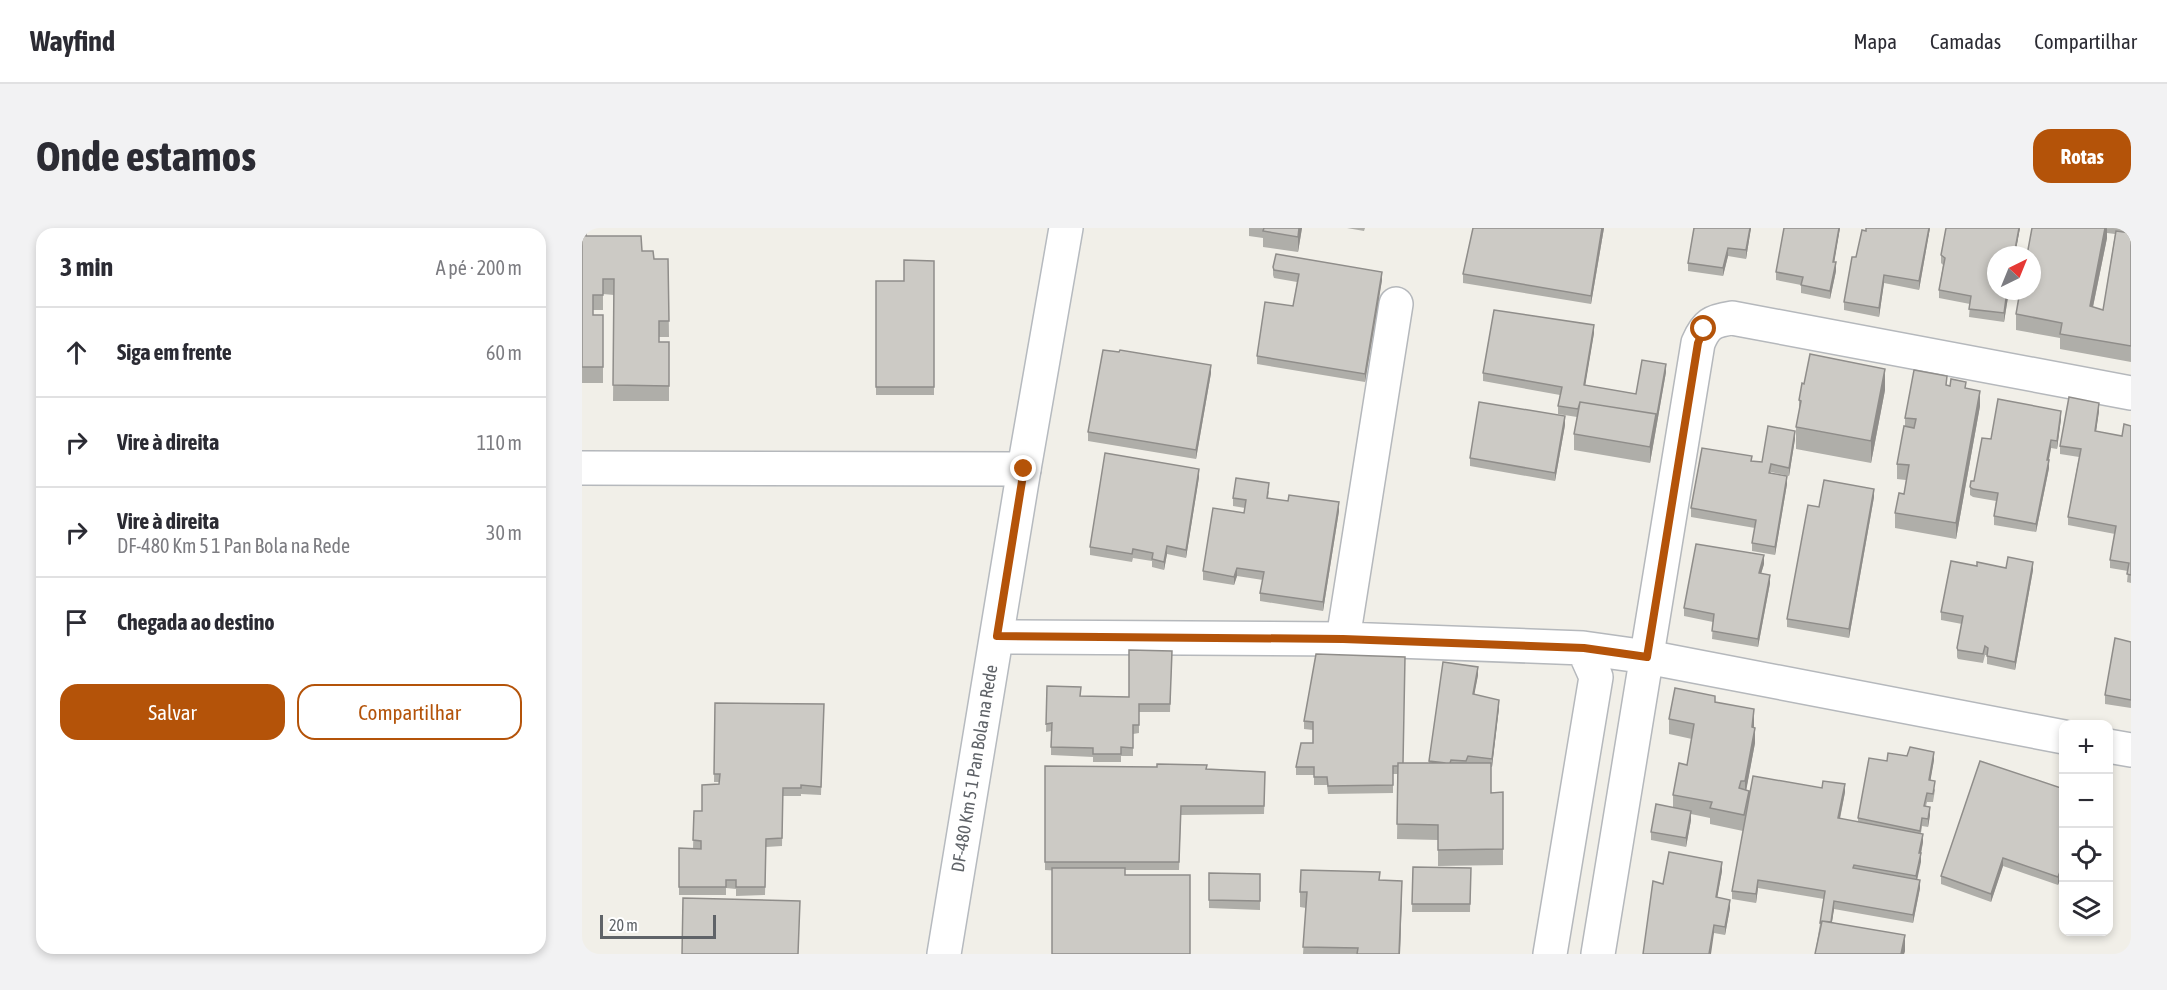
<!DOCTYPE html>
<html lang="pt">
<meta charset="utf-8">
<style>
:root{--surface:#fff;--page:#f2f2f3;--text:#2b2b33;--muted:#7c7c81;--line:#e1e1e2;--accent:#b45309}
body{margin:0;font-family:"Asap Condensed",sans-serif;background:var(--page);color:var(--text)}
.controls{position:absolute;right:18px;bottom:18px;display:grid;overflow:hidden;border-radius:12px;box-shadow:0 3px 9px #0003}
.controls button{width:54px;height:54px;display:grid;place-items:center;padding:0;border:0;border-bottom:2px solid var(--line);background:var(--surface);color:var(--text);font:30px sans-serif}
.compass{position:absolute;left:1405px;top:18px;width:54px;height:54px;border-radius:50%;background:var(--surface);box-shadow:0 3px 9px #0003;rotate:43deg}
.scale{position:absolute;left:18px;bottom:15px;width:116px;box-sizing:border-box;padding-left:6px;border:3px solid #5f6368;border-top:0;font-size:16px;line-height:21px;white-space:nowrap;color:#5f6368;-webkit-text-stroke:4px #fff;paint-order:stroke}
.stop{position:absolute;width:18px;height:18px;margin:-14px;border:4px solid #b45309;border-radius:50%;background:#fff}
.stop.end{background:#b45309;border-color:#fff;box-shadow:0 2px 6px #0008}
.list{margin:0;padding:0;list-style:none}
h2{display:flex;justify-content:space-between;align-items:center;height:78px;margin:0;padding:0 24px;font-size:26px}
h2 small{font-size:20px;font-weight:400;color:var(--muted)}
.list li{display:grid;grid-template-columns:39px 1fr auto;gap:18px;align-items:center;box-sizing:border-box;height:90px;padding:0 24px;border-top:2px solid var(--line)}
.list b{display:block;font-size:22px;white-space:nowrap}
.list p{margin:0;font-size:20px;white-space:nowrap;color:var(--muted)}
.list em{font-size:20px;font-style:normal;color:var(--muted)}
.actions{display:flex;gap:12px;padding:18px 24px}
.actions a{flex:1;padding:14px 0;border:2px solid var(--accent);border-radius:18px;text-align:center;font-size:21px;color:var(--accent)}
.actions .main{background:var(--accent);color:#fff}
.icon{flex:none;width:33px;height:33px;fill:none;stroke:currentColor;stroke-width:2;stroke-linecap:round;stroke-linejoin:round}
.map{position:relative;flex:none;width:1549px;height:726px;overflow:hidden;border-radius:18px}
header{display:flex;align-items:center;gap:36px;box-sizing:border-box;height:84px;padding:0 30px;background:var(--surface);border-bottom:2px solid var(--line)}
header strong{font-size:28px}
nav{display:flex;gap:33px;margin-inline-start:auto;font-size:21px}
.intro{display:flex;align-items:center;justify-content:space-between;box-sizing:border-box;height:144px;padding:0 36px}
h1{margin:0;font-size:42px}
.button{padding:15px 27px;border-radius:18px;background:var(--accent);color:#fff;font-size:21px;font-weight:700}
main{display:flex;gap:36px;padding:0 36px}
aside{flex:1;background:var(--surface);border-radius:18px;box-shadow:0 3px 9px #0003}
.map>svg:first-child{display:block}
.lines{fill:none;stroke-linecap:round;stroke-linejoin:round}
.street-casing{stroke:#b5b8bc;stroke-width:36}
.secondary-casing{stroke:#b6babf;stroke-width:36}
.street{stroke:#fff;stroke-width:33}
.secondary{stroke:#fff;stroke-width:33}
.wall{fill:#afaea9}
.shaded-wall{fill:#8f8d8a}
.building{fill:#cccac5;stroke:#8f8d8a;stroke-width:1.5}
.route{stroke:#b45309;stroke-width:8}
.labels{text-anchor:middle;stroke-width:4.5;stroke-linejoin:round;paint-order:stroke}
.street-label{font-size:18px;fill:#5f6368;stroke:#fff}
</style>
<header>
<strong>Wayfind</strong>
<nav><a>Mapa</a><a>Camadas</a><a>Compartilhar</a></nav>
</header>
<div class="intro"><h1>Onde estamos</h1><a class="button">Rotas</a></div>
<main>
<aside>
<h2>3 min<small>A pé · 200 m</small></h2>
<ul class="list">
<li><svg class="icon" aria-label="ahead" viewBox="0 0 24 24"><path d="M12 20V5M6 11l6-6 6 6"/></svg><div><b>Siga em frente</b></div><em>60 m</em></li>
<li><svg class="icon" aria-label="right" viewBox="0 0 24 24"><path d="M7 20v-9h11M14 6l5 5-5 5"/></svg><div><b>Vire à direita</b></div><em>110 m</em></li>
<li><svg class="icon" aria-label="right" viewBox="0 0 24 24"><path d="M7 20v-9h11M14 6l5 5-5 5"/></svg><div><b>Vire à direita</b><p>DF-480 Km 5 1 Pan Bola na Rede</p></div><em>30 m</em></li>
<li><svg class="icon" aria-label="arrive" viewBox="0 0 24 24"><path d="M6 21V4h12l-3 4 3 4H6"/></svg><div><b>Chegada ao destino</b></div></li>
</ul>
<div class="actions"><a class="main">Salvar</a><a>Compartilhar</a></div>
</aside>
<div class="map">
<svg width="1549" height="726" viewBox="0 0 1549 726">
<rect width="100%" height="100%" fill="#f1efe8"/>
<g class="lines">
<defs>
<path id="street" d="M 0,240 L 442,241
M 415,409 L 761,411 L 1001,420 L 1065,429 L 1482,509
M 761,411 L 814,76
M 1526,518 L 1549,522
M 968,726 L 1014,449 L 1001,420
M 1016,726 L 1116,115 C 1124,96 1130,93 1150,90 L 1549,165"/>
<g id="secondary">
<path id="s1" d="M 362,726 L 442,241 L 484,0"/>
</g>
</defs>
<use href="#street" class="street-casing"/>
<use href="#secondary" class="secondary-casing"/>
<use href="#street" class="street"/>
<use href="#secondary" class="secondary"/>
</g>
<path class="wall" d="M 667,0 L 720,0 L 716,24 L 681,19 L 681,10 L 667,8 Z
M 765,0 L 783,0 L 782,3 Z
M 891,0 L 1022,0 L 1009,76 L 881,55 L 881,46 Z
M 1112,0 L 1169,0 L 1164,31 L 1146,28 L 1141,48 L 1106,43 L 1106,35 Z
M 1258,0 L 1252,34 L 1254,43 L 1248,71 L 1219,65 L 1219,57 L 1194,52 L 1194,44 Z
M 1348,0 L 1337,62 L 1302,55 L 1297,89 L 1262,82 L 1262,74 L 1274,29 L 1284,3 Z
M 1364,0 L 1438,0 L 1433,27 L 1414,27 L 1414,63 L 1427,63 L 1422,94 L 1387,89 L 1388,76 L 1357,70 L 1357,62 L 1361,37 L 1359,35 L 1359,27 Z
M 1525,0 L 1549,0 L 1549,134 L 1478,121 L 1478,110 L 1434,102 L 1434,86 L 1525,0 L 1525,10 L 1511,79 L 1521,82 L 1533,6 L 1525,5 Z
M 0,4 L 4,8 L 60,23 L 72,31 L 86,31 L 87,109 L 77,109 L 77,114 L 87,114 L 87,173 L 31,173 L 32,67 L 21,66 L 21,82 L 11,82 L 11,87 L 21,87 L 21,155 L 0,155 Z
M 352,33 L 352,167 L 294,167 L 294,53 L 322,53 Z
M 691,39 L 800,52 L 783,154 L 675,136 L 675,128 L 711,78 L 715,54 L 692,50 L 691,47 Z
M 1012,105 L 1003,157 L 1054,166 L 1084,144 L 1068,235 L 992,222 L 992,206 L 995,189 L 976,186 L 976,178 L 978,167 L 901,153 L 901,145 Z
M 629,145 L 614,231 L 506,213 L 506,204 Z
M 1222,156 L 1303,162 L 1289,235 L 1214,221 L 1214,199 L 1217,186 L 1217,172 Z
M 1365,158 L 1384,160 L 1398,178 L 1374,311 L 1313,300 L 1313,285 L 1322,266 L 1324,252 L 1315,251 L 1315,236 L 1323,198 L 1323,190 Z
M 1517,183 L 1514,203 L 1540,208 L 1549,198 L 1549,355 L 1545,354 L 1546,343 L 1528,340 L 1528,332 L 1533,306 L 1486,297 L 1486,289 L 1497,229 L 1478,226 L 1478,218 Z
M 1479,191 L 1475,221 L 1469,220 L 1467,232 L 1467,240 L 1454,304 L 1412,297 L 1412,288 L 1414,273 L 1391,269 L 1388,267 L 1388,259 L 1392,253 L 1409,211 Z
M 983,197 L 973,253 L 888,238 L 888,230 Z
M 1213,211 L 1207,248 L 1189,244 L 1189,245 L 1205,256 L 1193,327 L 1170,323 L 1170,315 L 1173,300 L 1109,289 L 1109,280 L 1170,233 L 1180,234 Z
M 617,249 L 604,330 L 585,326 L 582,342 L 570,339 L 570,333 L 551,330 L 550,334 L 508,327 L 508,319 Z
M 687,263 L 686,270 L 757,283 L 741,383 L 678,373 L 678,365 L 681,352 L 655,348 L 652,357 L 621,352 L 621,343 L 662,285 L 663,280 L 651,278 L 651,270 Z
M 1292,269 L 1267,410 L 1205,399 L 1205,391 L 1237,279 Z
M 1182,336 L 1179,345 L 1188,355 L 1176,419 L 1130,411 L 1131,394 L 1102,388 L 1102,380 Z
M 1395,338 L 1451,342 L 1433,442 L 1405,436 L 1405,427 L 1403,427 L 1401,435 L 1376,431 L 1375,429 L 1375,420 L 1380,396 L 1359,392 L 1359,384 Z
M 1549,414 L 1549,480 L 1523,476 L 1523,467 Z
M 590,423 L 588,484 L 557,484 L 557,505 L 551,506 L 551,528 L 539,528 L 539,534 L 511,534 L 511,529 L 469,527 L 469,503 L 464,504 L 465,458 L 499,468 L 547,469 Z
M 734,426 L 821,535 L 847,535 L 861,434 L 896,447 L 892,466 L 917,480 L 910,539 L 909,539 L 909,565 L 921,564 L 921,637 L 856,638 L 856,612 L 815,611 L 816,546 L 811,546 L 811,565 L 746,566 L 745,557 L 732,557 L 732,547 L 714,547 L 714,539 L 731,515 L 731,502 L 722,501 L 722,493 Z
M 1133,474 L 1172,497 L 1173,515 L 1164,562 L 1167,570 L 1263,564 L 1258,591 L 1276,594 L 1276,590 L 1305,533 L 1352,532 L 1348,553 L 1353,562 L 1351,574 L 1345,574 L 1344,578 L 1348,587 L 1346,599 L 1340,598 L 1339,605 L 1341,614 L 1335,651 L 1338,660 L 1331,695 L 1252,681 L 1250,694 L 1323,723 L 1322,726 L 1233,726 L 1242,671 L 1176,660 L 1174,675 L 1150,671 L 1150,663 L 1161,603 L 1128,596 L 1128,590 L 1109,586 L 1109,592 L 1104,619 L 1069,612 L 1069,604 L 1091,579 L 1091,567 L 1105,537 L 1110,511 L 1087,506 L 1087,491 Z
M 133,475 L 242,476 L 239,567 L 219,566 L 219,568 L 201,568 L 200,618 L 184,619 L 183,667 L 154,668 L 154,661 L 144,660 L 144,667 L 97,667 L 97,620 L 111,621 L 112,583 L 120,583 L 137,556 L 137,554 L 132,554 Z
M 463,538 L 625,541 L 683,552 L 682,586 L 599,587 L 597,642 L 543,642 L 543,647 L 463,642 Z
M 1482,561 L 1482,642 L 1476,657 L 1421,638 L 1409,674 L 1359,656 L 1359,648 Z
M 831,639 L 889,640 L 888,684 L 830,684 Z
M 1140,643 L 1135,669 L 1148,680 L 1143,707 L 1132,705 L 1081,656 Z
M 627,645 L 678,646 L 678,682 L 627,680 Z
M 798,652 L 820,668 L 818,726 L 721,726 L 724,680 L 718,679 L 718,664 Z"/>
<path class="shaded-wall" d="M 717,0 L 720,0 L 716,24 L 716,9 Z
M 1020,0 L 1022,0 L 1009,76 L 1009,68 Z
M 1168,0 L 1169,0 L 1164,31 L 1164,22 Z
M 1257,0 L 1258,0 L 1251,42 L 1251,34 Z
M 1347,0 L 1348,0 L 1337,62 L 1337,53 Z
M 1437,0 L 1438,0 L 1433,27 L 1432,27 Z
M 1523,0 L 1525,0 L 1525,10 L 1508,93 L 1508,78 Z
M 1146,20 L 1146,28 L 1141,48 L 1141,40 Z
M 1254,34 L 1254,43 L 1248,71 L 1248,63 Z
M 800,44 L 800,52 L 783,154 L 783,146 Z
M 1302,47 L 1302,55 L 1297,89 L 1297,80 Z
M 1425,63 L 1427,63 L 1422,94 L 1422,85 Z
M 1012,97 L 1012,105 L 1002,165 L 1002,157 Z
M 1084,136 L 1084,144 L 1068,235 L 1068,219 Z
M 629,137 L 629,145 L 614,231 L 614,222 Z
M 1303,141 L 1303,162 L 1289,235 L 1289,213 Z
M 1398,163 L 1398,178 L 1374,311 L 1374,295 Z
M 1517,175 L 1517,183 L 1513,211 L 1513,203 Z
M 1479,183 L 1479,191 L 1475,221 L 1475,213 Z
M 983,188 L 983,197 L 973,253 L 973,245 Z
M 1213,203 L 1213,211 L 1207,248 L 1207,240 Z
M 1469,212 L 1469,220 L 1465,240 L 1465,232 Z
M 1467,232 L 1467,240 L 1454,304 L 1454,296 Z
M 617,241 L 617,249 L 604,330 L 604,322 Z
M 1205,248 L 1205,256 L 1193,327 L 1193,319 Z
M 1292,261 L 1292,269 L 1267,410 L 1267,401 Z
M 757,274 L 757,283 L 741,383 L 741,374 Z
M 585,318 L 585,326 L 582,342 L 582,334 Z
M 1182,327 L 1182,336 L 1177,353 L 1177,345 Z
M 1451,334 L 1451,342 L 1433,442 L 1433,434 Z
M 655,340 L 655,348 L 652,357 L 652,349 Z
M 1188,347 L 1188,355 L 1176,419 L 1176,411 Z
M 896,439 L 896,447 L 891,474 L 891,466 Z
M 917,472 L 917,480 L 910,539 L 910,531 Z
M 1172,481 L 1172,497 L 1170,514 L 1170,499 Z
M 1173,500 L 1173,515 L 1163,569 L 1163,553 Z
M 1352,524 L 1352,532 L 1347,561 L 1347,552 Z
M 1263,556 L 1263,564 L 1256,599 L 1256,590 Z
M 1348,579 L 1348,587 L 1346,599 L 1346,591 Z
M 1109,583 L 1109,592 L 1104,619 L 1104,610 Z
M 1341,606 L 1341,614 L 1337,634 L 1337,625 Z
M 1339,625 L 1339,634 L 1334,657 L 1334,648 Z
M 1421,630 L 1421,638 L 1409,674 L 1409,666 Z
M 1482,633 L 1482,642 L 1476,657 L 1476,649 Z
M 1140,634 L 1140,643 L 1134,677 L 1134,669 Z
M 1176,652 L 1176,660 L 1174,675 L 1174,666 Z
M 1338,652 L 1338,660 L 1331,695 L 1331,687 Z
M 820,653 L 818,726 L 817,726 Z
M 1148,672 L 1148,680 L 1143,707 L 1143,699 Z
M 1252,673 L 1252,681 L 1248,706 L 1248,697 Z
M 1132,697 L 1132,705 L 1129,726 L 1127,726 Z
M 1323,707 L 1323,723 L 1322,726 L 1319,726 Z"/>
<path class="building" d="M 682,0 L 717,0 L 716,9 L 681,3 Z
M 891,0 L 1020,0 L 1009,68 L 881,46 Z
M 1112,0 L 1168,0 L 1164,22 L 1146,20 L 1141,40 L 1106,35 Z
M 1202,0 L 1257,0 L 1251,34 L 1254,34 L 1248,63 L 1219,57 L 1221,49 L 1194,44 Z
M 1284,0 L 1347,0 L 1337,53 L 1302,47 L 1297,80 L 1262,74 L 1270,29 L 1274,29 L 1280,2 L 1284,3 Z
M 1364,0 L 1437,0 L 1432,27 L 1414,27 L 1414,63 L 1425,63 L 1422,85 L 1387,81 L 1389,68 L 1357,62 L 1363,30 L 1359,27 Z
M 1450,0 L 1523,0 L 1508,78 L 1521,82 L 1534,3 L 1549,5 L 1549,118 L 1478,106 L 1480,95 L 1434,86 L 1438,63 L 1450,63 L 1450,27 L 1445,27 Z
M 0,4 L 4,4 L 4,8 L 59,8 L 60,23 L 71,23 L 72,31 L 86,31 L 87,93 L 77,93 L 77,114 L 87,114 L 87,158 L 31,157 L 32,51 L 21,51 L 21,67 L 11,67 L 11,87 L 21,87 L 21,139 L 0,139 Z
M 694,26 L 800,44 L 783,146 L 675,128 L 683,74 L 711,78 L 717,46 L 692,42 L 691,39 Z
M 322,32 L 352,33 L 352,159 L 294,159 L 294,53 L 322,53 Z
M 912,82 L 1012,97 L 1002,157 L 1054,166 L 1060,132 L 1084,136 L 1074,193 L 1074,186 L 998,174 L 996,181 L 976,178 L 980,159 L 901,145 Z
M 521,122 L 537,124 L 538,122 L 629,137 L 614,222 L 506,204 Z
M 1228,126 L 1303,141 L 1289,213 L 1214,199 L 1219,173 L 1217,172 L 1220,155 L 1222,156 Z
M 1332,142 L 1365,148 L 1364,157 L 1368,158 L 1369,151 L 1384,154 L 1383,160 L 1398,163 L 1374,295 L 1313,285 L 1317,265 L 1322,266 L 1327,237 L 1315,236 L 1322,198 L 1332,200 L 1334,191 L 1323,190 Z
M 1487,169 L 1517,175 L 1513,203 L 1540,208 L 1542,196 L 1549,198 L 1549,347 L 1545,346 L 1547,335 L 1528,332 L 1534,298 L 1486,289 L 1499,221 L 1478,218 Z
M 1416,171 L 1479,183 L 1475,213 L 1469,212 L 1465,232 L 1467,232 L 1454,296 L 1412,288 L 1416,265 L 1391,261 L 1388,259 L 1389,253 L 1392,253 L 1400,210 L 1409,211 Z
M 897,174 L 983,188 L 973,245 L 888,230 Z
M 998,174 L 1074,186 L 1068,219 L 992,206 Z
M 1186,198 L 1213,203 L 1207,240 L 1189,236 L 1187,245 L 1205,248 L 1193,319 L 1170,315 L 1174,292 L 1109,280 L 1120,220 L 1170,228 L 1169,233 L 1180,234 Z
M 523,225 L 617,241 L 604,322 L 585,318 L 582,334 L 570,331 L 571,325 L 551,321 L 550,326 L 508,319 Z
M 654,250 L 687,255 L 685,270 L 706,273 L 707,267 L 757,274 L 741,374 L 678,365 L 682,344 L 655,340 L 652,349 L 621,343 L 631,280 L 662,285 L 664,272 L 651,270 Z
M 1242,252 L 1292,261 L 1267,401 L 1205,391 L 1226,277 L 1237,279 Z
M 1114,316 L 1182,327 L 1177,345 L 1188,347 L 1176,411 L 1130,403 L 1132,386 L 1102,380 Z
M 1426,329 L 1451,334 L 1433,434 L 1405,428 L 1406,420 L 1403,418 L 1401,426 L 1376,422 L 1375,420 L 1381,388 L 1359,384 L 1369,333 L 1395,338 L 1395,334 L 1424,340 Z
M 1533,410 L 1549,414 L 1549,472 L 1523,467 Z
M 547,422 L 590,423 L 588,476 L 557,476 L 557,497 L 551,497 L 551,520 L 539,519 L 539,526 L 511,526 L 511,520 L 469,519 L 470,495 L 464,496 L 465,458 L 499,459 L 498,468 L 547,469 Z
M 734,426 L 823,429 L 821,535 L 816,535 L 816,538 L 811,538 L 811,557 L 746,558 L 745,549 L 732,549 L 732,539 L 714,539 L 719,515 L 731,515 L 731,494 L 722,493 Z
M 861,434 L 896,439 L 891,466 L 917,472 L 910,531 L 886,528 L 884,533 L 869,532 L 868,535 L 864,535 L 847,533 Z
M 1093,460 L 1133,468 L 1133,474 L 1172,481 L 1170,499 L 1173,500 L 1163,553 L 1159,553 L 1157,560 L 1167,563 L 1162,587 L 1128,580 L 1130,574 L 1091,567 L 1097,535 L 1105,537 L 1112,496 L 1087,491 Z
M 133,475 L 242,476 L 239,559 L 219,557 L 219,560 L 201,560 L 200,610 L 184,611 L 183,659 L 154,659 L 154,652 L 144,652 L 144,659 L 97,659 L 97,620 L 119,621 L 119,613 L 111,612 L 112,583 L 120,583 L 120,557 L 137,556 L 138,546 L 132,546 Z
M 1328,519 L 1352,524 L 1347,552 L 1353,553 L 1351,566 L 1345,565 L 1342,578 L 1348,579 L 1346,591 L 1340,590 L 1338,603 L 1276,590 L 1287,530 L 1305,533 L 1306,525 L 1325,528 Z
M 1398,533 L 1482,561 L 1482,633 L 1476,649 L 1421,630 L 1409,666 L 1359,648 Z
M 816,535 L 909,535 L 909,565 L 921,564 L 921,621 L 856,622 L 856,597 L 815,596 Z
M 575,536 L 625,537 L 624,541 L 683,544 L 682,578 L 599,578 L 597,634 L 463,634 L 463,538 L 575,539 Z
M 1171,548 L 1240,560 L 1241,553 L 1263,556 L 1256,590 L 1341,606 L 1337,625 L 1339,625 L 1334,648 L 1272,637 L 1271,640 L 1338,652 L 1331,687 L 1252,673 L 1249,694 L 1240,693 L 1239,695 L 1238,695 L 1243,663 L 1176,652 L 1174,666 L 1150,663 Z
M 1074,576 L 1109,583 L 1104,610 L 1069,604 Z
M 1087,624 L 1140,634 L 1134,669 L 1148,672 L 1143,699 L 1132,697 L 1127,726 L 1061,726 L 1071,653 L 1081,656 Z
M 831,639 L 889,640 L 888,676 L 830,676 Z
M 470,640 L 543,640 L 543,647 L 608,647 L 608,726 L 470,726 Z
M 719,642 L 798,644 L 797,652 L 820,653 L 817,726 L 775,726 L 776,720 L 721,719 L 725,664 L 718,664 Z
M 627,645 L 678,646 L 678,673 L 627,672 Z
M 101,670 L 218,673 L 216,726 L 100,726 Z
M 1240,693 L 1323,707 L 1319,726 L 1233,726 Z"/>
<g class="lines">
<path class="route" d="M 442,241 L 415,408 L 761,411 L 1002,420 L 1065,429 L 1116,115 L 1122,101"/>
</g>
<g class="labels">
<g class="street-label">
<text dy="6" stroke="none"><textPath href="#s1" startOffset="188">DF-480 Km 5 1 Pan Bola na Rede</textPath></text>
</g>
</g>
</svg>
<div class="controls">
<button>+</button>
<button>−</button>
<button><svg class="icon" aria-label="locate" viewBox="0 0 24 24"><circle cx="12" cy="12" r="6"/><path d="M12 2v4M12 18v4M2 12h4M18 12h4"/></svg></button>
<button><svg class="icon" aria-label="layers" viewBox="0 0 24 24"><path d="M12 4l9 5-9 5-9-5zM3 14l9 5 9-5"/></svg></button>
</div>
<svg class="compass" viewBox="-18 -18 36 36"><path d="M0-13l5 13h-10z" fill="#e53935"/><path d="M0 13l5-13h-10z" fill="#7c7c81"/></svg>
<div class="scale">20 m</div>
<div class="stop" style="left:1122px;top:101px"></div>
<div class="stop end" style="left:442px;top:241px"></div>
</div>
</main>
